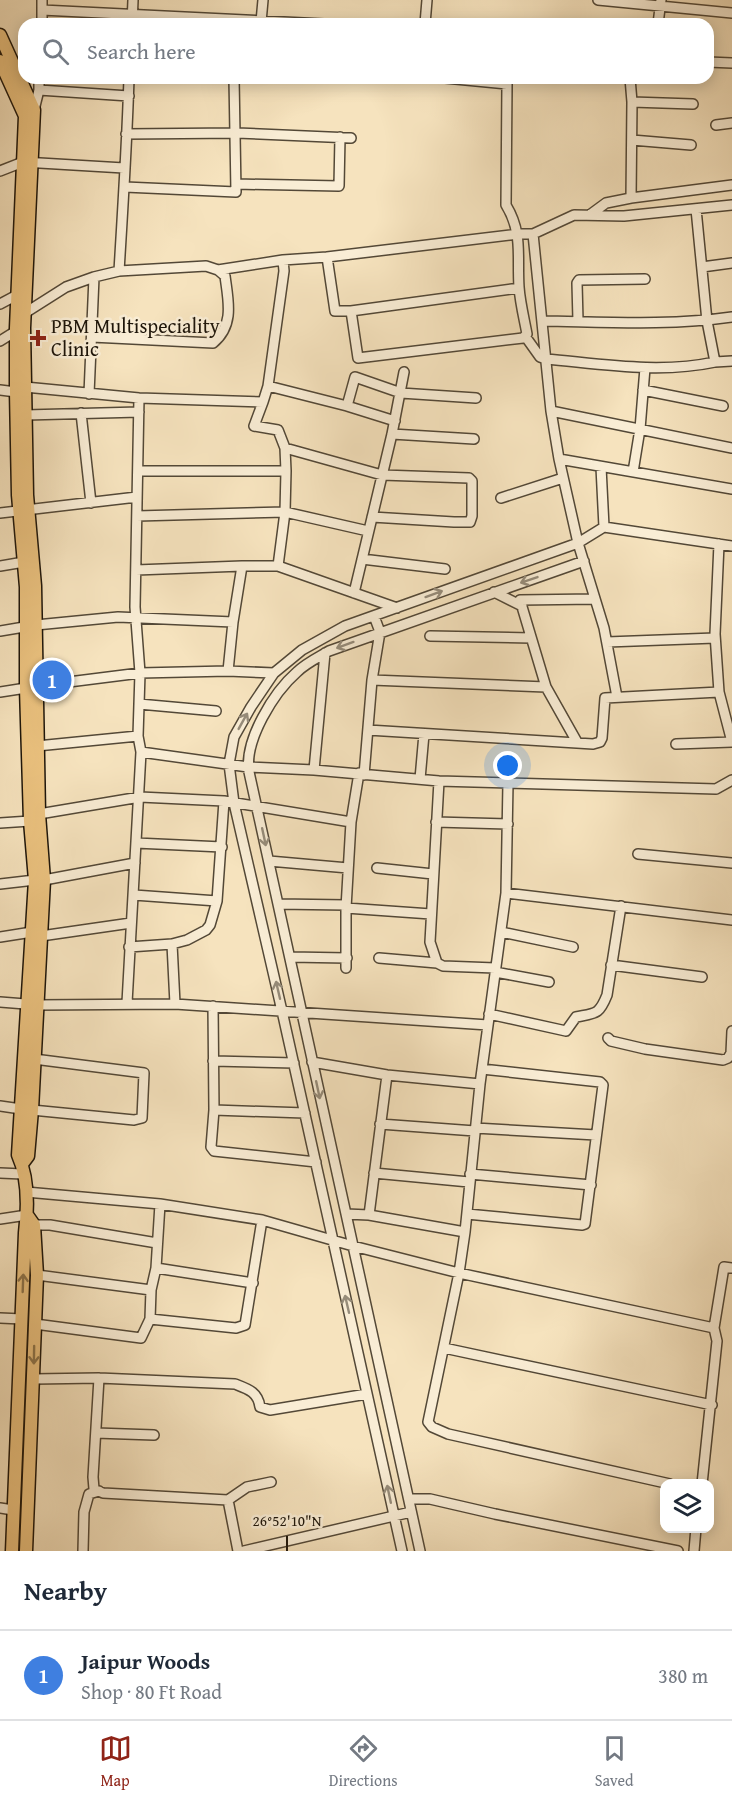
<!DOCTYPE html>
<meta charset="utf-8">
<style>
:root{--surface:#fff;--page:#f2f2f3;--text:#1f2937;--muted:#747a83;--line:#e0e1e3;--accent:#8f2418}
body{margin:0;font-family:"Gentium Book Plus",serif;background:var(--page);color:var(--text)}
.controls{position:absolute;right:18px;bottom:18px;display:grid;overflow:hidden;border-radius:12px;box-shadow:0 3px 15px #0003}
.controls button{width:54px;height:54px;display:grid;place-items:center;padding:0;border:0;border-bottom:2px solid var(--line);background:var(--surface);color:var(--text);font:30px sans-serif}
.you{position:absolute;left:508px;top:766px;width:21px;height:21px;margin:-15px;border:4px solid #fff;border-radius:50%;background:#1a73e8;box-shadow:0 0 0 9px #1a73e833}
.badge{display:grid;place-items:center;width:39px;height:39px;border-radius:50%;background:var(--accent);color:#fff;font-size:20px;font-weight:700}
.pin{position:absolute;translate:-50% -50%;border:3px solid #fff;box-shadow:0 2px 6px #0006}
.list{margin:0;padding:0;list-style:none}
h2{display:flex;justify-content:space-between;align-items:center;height:78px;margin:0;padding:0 24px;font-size:26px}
h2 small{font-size:20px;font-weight:400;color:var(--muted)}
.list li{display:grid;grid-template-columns:39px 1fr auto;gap:18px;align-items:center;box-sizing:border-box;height:90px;padding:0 24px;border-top:2px solid var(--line)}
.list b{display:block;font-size:22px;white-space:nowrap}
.list p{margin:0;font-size:20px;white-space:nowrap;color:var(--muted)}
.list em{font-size:20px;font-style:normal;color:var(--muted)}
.icon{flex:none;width:33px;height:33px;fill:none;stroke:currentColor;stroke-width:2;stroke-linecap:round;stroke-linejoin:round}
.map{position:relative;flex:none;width:732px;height:1551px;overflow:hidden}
.search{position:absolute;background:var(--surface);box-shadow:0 3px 15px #0003;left:18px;right:18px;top:18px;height:66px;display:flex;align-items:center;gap:15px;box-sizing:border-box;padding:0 21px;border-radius:18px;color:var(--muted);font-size:22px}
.sheet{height:168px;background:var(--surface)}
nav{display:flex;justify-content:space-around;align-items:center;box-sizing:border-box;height:84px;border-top:2px solid var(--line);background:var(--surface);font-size:16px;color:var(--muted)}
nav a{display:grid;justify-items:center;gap:3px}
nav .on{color:var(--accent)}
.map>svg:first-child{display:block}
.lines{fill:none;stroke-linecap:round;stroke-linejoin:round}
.minor-casing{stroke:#534837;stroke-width:12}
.major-casing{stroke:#1d150a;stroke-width:15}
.minor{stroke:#f9edd5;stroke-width:9}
.major{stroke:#ebc27f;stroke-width:12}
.oneway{stroke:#968c7a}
.oneway2{stroke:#8e744a}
.ticks{fill:none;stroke:#1d150a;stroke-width:2}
.poi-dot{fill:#8f2418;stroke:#f9edd5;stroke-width:2}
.labels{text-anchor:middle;stroke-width:5;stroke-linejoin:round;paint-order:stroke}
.poi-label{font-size:20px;fill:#1d150a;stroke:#f9edd5;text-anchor:start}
.ticks-label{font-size:15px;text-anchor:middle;fill:#1d150a;stroke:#f9edd5;stroke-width:5;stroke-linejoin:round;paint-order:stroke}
</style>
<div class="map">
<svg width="732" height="1551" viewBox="0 0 732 1551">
<rect width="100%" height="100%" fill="#f6e3be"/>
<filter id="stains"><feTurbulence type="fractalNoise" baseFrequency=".00333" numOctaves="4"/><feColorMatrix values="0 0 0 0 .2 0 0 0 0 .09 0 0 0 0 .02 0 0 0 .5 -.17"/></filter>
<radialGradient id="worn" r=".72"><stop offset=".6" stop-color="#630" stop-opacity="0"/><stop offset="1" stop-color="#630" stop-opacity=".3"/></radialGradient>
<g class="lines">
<defs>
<path id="minor" d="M 598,0 L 732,13
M 42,10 L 324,24
M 261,22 L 263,0
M 42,24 L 42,0
M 132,24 L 133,0
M 425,24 L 427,0
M 658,24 L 661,0
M 708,62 L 732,63
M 630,78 L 632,102 L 631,198 L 732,185
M 39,90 L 129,96
M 632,102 L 693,104
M 34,110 L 39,90 L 39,78
M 716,125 L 732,123
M 126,134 L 237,133 L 351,138
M 632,140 L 691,145
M 0,171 L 23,162 L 124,168
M 236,184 L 339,186 L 340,137
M 125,187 L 236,192 L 234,78
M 591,214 L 606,203 L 631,198
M 533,234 L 551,411 L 559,459 L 578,543 L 604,628 L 617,697
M 327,257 L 335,311 L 351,311 L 358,358 L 523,338 L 527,334 C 524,318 520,302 519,287 C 517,255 523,233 506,205 L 507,84 L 445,78
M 702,267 L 732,263
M 218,270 L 283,260
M 119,271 C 123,207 127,143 129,78
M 0,304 L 17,295
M 351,311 L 519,288
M 25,313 L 66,287 L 94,277 L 119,271 L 206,266 L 218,270 L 225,276 C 228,300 235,325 213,343 L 92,337
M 543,321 C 606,322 670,326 732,317
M 578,321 L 577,283 L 579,280 L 645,279
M 525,336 L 540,357 L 546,359 C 602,364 659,374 715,362 L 707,321 L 696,209
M 0,341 L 16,331
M 715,362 L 732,361
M 268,386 L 347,406 L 395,421
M 25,387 L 139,398 L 263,402 L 268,386 L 284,271 L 283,260 L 327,257 L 519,234 L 533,234 L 574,215 L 624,216 L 732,205
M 0,390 L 16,392
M 643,390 L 723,406
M 89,394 L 94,277
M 263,402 L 254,426 L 278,430 L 285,448 L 286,471 L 285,512 L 278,566
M 347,406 L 355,377 L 401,393 L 476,398
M 551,411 L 732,448
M 81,413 L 91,503
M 26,415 L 139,412
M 392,434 L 474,439
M 285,448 L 382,475 L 469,478 L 472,481 L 472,516 L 470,522 L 454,522 L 372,517
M 559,459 L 732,489
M 601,467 L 604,527
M 138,471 L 286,471
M 633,472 L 640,429 L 645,368
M 501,498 L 563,478
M 0,513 L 137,497
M 137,516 L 285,512 L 368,531
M 362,559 L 445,569
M 0,566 L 24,562
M 136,570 L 242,566 L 278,566 L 397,608
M 494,592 L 522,606
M 354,593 L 392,434 L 404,372
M 0,631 L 36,625 L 118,617 L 233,622
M 430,636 L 531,638
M 607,642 L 715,638
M 228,671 L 233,622 L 242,566
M 372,680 L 546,687
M 37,686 L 140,673 L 228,671 L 274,673
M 0,692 L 26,688
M 139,704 L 216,711
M 368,730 L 593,744 L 600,742 L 602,738 L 605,698 L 719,692
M 577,742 L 546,687 L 520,600 L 595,599
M 676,744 L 732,742 L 719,692 L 715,634 L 719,544
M 37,746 L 138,736
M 141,752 L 248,767 L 314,770 L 439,781 L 716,789 L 732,780
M 314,770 L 325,653
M 364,775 L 372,680 L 380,632 L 374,616
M 420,779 L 424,734
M 439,781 L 430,942 L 437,963 L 443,966 L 495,968
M 508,783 L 506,893 L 480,1084 L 465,1232 L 459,1273 L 428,1422 L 432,1427 L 448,1434 L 670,1484
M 436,822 L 508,824
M 0,823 L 30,821 L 39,814 L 140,797 L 224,801
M 136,843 L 222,847
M 638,854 L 732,863
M 269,861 L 348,868
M 377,868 L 433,874
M 44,880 L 135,863
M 0,884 L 35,880
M 506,893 L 732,920
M 134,895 L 217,901
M 278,904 L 346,905
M 346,908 L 431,914
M 501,932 L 573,947
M 41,936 L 131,923
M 0,937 L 32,932
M 129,947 L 172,944
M 290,957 L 347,958
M 379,958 L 437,963
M 611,965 L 702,977
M 346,968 L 346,908 L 351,822 L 359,773
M 495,972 L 549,982
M 0,1002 L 38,1005 L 175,1004 L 488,1025
M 127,1003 L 141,752 L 138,736 L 140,673 L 135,607 L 139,398
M 175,1004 L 172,944 L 187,940 L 206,930 L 210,925 L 217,901 L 224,801 L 351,822
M 213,1006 L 214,1110 L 211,1147 L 214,1151 L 316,1162
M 489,1014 L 566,1031 L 576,1017 C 596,1013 599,1015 607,995 L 621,906
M 608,1038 L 611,1041 L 645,1049 L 723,1060 L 728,1058 L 731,1053 L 732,1031
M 213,1061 L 294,1063
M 312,1062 L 387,1075 L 480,1084
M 0,1106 L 21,1109
M 32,1110 L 134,1120 L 142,1118 L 144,1073 L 34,1059
M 214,1110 L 305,1113
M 380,1124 L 475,1131
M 475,1128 L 596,1135
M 0,1173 L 23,1174
M 374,1173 L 469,1182
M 470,1174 L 591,1185
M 26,1192 L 160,1204 L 262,1220 L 353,1246 L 459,1273 L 714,1328 L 717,1341 L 702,1484
M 346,1214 L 369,1215 L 465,1232
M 467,1214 L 582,1225 L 585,1224 L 603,1085 L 600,1082 L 482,1069
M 369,1215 L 387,1075
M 0,1219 L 27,1215
M 34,1225 L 50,1225 L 157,1243
M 156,1268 L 253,1283
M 37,1275 L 151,1290
M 0,1318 L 22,1319
M 150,1319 L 236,1328 L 245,1325 L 262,1220
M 35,1324 L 141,1338 L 150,1319 L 151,1290 L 156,1268 L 160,1204
M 714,1328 L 724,1267 L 732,1268
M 444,1348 L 712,1405
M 99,1378 L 93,1477 L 94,1489 L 103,1493 L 228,1500 L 238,1551
M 34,1379 L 99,1378 L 235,1384 C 248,1389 258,1392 260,1407 L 270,1410 L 367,1394
M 96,1433 L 154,1435
M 409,1499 L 430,1499 L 495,1514 L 678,1551
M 228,1500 L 247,1487 L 271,1482
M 0,1508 L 13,1510
M 83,1551 L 84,1512 L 89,1494 L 99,1491
M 244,1551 L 411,1512
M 402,1551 L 282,1011 L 234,803 L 229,764 L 234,737 L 251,707 L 274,673 L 302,650 L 345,626 L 578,543 L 604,527 L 732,546
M 420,1551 L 249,772 C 244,740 274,692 297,672 C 306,663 319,657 329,651 L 584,561
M 694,1551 L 696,1528"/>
<path id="major" d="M 0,35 L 34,110 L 24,328 L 27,495 L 35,586 L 39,814 L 44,880 L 32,1110 L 28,1156 L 22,1164
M 0,61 L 25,116 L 16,328 L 16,392 L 18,495 L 26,587 L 26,688 L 30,821 L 35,880 L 18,1155 C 29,1179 28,1208 25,1233 L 12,1551
M 26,1551 L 37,1275 L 34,1225 L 27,1215"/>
</defs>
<use href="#minor" class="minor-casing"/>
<use href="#major" class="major-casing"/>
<use href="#minor" class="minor"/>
<use href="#major" class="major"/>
</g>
<defs><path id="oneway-shaft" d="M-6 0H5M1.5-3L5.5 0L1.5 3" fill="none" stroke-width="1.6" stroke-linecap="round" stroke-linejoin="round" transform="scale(1.5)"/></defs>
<g class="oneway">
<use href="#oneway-shaft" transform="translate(529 580) rotate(161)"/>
<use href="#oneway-shaft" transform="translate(434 594) rotate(-20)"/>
<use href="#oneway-shaft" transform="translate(345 645) rotate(160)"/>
<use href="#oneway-shaft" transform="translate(243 721) rotate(-61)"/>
<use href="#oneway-shaft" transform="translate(264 837) rotate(78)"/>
<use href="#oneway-shaft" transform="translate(278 990) rotate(-103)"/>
<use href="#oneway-shaft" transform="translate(318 1090) rotate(78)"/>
<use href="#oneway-shaft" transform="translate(347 1304) rotate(-103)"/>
<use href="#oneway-shaft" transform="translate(389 1494) rotate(-102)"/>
</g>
<g class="oneway2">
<use href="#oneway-shaft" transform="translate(23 1283) rotate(-88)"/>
<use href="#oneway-shaft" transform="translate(34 1355) rotate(91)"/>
</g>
<path class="ticks" d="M 287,1536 L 287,1551"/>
<path class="poi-dot" d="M35 329h6v6h6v6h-6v6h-6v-6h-6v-6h6z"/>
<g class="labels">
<g class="poi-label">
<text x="51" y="333">PBM Multispeciality<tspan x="51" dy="23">Clinic</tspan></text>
</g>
</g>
<g class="ticks-label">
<text x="287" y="1526">26°52'10"N</text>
</g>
<rect width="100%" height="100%" filter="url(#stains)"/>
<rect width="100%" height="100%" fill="url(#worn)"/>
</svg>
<div class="controls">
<button><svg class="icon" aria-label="layers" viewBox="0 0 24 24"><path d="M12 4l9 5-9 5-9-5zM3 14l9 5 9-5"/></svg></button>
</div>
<div class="you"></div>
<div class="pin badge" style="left:52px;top:680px;background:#3f7fe0">1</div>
<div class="search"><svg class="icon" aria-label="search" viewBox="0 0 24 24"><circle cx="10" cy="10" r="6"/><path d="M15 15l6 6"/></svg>Search here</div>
</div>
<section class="sheet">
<h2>Nearby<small></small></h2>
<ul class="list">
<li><span class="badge" style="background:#3f7fe0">1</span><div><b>Jaipur Woods</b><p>Shop · 80 Ft Road</p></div><em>380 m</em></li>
</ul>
</section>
<nav>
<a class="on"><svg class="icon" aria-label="map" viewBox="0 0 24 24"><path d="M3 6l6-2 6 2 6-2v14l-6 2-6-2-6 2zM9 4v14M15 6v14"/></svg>Map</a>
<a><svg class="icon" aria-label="directions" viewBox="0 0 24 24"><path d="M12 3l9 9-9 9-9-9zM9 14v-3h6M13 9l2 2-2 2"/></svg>Directions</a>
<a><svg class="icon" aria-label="saved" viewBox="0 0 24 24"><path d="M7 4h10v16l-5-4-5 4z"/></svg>Saved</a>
</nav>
